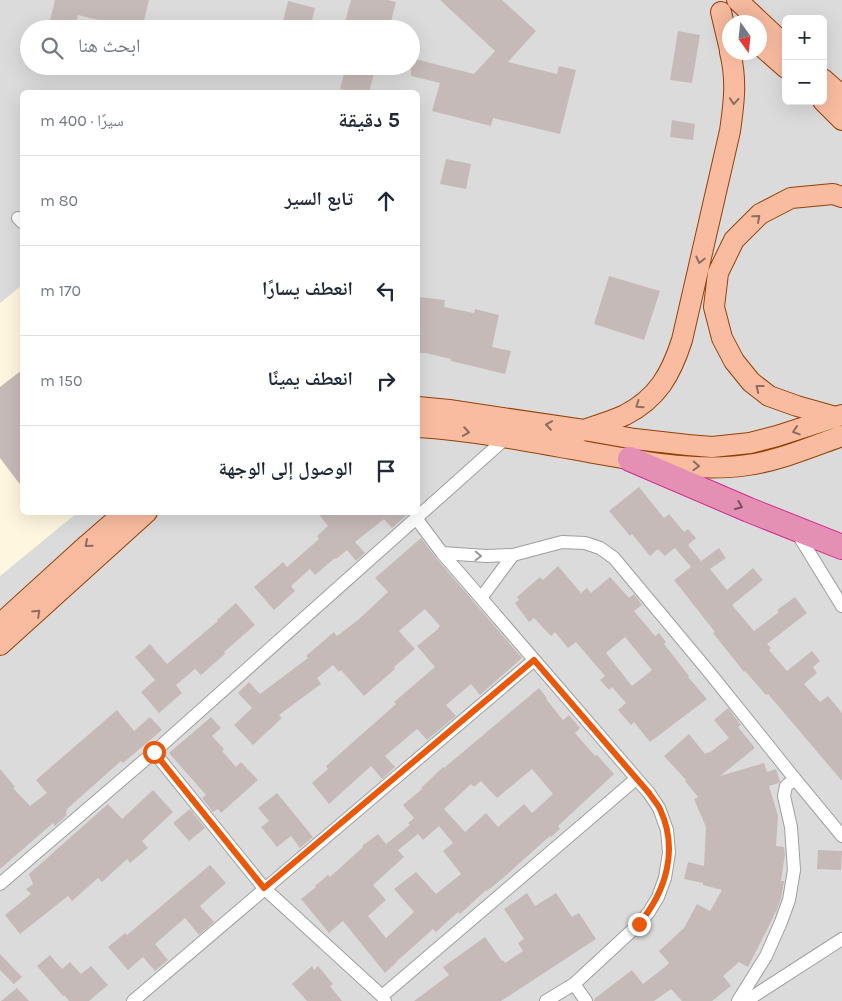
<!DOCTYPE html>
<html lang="ar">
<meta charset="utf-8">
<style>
:root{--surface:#fff;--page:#f6f6f7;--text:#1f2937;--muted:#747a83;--line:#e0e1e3}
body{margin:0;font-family:Karla,"Noto Naskh Arabic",sans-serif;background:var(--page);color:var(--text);direction:rtl}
.controls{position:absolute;right:15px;top:15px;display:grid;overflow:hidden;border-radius:8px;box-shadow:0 5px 20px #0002}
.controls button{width:45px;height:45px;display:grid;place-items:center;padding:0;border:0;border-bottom:1px solid var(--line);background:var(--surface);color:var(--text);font:25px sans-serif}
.compass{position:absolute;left:722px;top:15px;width:45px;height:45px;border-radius:50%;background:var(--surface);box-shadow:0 5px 20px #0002;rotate:165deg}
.stop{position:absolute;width:15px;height:15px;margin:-11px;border:4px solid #ea580c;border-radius:50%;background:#fff}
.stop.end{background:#ea580c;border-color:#fff;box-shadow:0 1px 5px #0008}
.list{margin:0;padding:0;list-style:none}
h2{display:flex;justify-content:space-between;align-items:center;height:65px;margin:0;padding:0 20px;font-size:21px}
h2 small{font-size:16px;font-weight:400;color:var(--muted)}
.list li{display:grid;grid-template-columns:32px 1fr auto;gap:15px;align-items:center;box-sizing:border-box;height:90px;padding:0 20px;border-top:1px solid var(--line)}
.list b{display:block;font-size:19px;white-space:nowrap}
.list em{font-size:16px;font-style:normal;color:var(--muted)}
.icon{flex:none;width:28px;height:28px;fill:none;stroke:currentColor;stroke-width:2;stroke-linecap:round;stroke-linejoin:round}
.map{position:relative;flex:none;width:842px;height:1001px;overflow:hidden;direction:ltr}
.search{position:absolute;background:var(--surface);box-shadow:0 5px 20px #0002;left:20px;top:20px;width:400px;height:55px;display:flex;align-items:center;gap:12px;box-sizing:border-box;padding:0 18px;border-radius:28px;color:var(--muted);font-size:19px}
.panel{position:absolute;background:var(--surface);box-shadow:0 5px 20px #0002;left:20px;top:90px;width:400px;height:425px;border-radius:8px;direction:rtl}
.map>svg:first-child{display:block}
.residential{fill:#dcdbdc;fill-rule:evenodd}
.education{fill:#fef6df}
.building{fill:#c6bab8;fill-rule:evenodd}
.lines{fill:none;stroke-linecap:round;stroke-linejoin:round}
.street-casing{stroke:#9f9f9f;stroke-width:14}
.primary-casing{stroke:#944105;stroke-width:22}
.highway-casing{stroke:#d52a8f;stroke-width:26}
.street{stroke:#fff;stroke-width:12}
.primary{stroke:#f9bca0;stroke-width:20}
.highway{stroke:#e48fb4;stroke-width:24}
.oneway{stroke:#8c6d5f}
.oneway2{stroke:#775162}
.oneway3{stroke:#9a9a9a}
.route{stroke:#ea580c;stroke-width:6}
</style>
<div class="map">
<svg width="842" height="1001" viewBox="0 0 842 1001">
<rect width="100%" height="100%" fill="#efe9e5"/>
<path class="residential" d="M 0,0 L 842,0 L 842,1001 L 0,1001 ZM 786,19 L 823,19 L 823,101 L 786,101 ZM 730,22 L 760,22 L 760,52 L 730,52 ZM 29,29 L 411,29 L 411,66 L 29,66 ZM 22,92 L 418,92 L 418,512 L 22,512 Z"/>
<path class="education" d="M 22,285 L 22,512 L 77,513 L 0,576 L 0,303 Z"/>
<path class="building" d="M 55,0 L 149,0 L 143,25 L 129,22 L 127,29 L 109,29 L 110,23 L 78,15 L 75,29 L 48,29 Z
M 351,0 L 387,0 L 396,2 L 389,29 L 343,29 Z
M 440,0 L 502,0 L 536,31 L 508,62 L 557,74 L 559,66 L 576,70 L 560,134 L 493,118 L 491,126 L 432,111 L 440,83 L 411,76 L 411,58 L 474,74 L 495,51 Z
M 288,1 L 315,8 L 310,29 L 281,29 Z
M 678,31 L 700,35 L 692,83 L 670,80 Z
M 346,66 L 376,66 L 369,92 L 354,92 L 340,89 Z
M 672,120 L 695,124 L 693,140 L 670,137 Z
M 446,159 L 471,164 L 466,189 L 440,184 Z
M 609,276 L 660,291 L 644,340 L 594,324 Z
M 418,297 L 445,300 L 444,307 L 474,313 L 475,309 L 499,315 L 492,347 L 511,351 L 505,374 L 451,361 L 451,359 L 426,353 L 418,353 Z
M 22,370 L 22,487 L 0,458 L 0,387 Z
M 639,487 L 664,518 L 669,514 L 684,532 L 688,529 L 696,538 L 688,545 L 701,561 L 719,548 L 726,558 L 710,569 L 727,590 L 753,568 L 763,580 L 732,605 L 754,631 L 779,612 L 777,610 L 795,597 L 807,613 L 767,644 L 771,648 L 769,650 L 787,671 L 812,651 L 820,661 L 813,667 L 817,673 L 804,684 L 820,702 L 828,696 L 842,713 L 842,781 L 768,694 L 766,695 L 745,671 L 744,672 L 713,633 L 715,632 L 674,580 L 691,567 L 675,548 L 665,556 L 658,549 L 650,556 L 632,534 L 630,536 L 609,511 Z
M 317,512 L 410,512 L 392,528 L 384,519 L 355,542 L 365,553 L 356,561 L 347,550 L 336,559 L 335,558 L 315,575 L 310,569 L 291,586 L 295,591 L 274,610 L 254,587 L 283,562 L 287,567 L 319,539 L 317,536 L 328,526 Z
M 421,538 L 436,558 L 522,658 L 480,695 L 471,684 L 446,705 L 456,716 L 427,740 L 417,729 L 385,756 L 395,767 L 382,779 L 371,766 L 329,804 L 312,783 L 328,769 L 326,766 L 396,704 L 394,702 L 435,667 L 417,646 L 438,629 L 438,628 L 440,626 L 425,609 L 399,631 L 415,649 L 394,667 L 395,669 L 364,696 L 341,670 L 339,672 L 333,665 L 317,678 L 321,684 L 279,715 L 282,718 L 253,745 L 234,725 L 252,708 L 238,693 L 249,682 L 260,694 L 308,658 L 306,656 L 334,632 L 337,636 L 358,620 L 388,592 L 375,578 Z
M 558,566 L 581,593 L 587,588 L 591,593 L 610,577 L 629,598 L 634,594 L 642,605 L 634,611 L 655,636 L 659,633 L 666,642 L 664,644 L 689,676 L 688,677 L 707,699 L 650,742 L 634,722 L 631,725 L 618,710 L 626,703 L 612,687 L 609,690 L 600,680 L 605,676 L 576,642 L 568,648 L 555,632 L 551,636 L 534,618 L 529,622 L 515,603 L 519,600 L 517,597 L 540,577 L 543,580 ZM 625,637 L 652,670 L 632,686 L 606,653 Z
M 236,603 L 255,625 L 224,652 L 225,654 L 201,675 L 195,669 L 176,685 L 182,693 L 159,713 L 141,692 L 155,680 L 135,657 L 150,644 L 167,664 L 218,621 L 217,620 Z
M 539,688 L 547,698 L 546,699 L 563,720 L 569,715 L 580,728 L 575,733 L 595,756 L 597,755 L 614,774 L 558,826 L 560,829 L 551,837 L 550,836 L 503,878 L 487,891 L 486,890 L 460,914 L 458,912 L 436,932 L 433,929 L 396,962 L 397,962 L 385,973 L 343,921 L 329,933 L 301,899 L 316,887 L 315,886 L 328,875 L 330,877 L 363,847 L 362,846 L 378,834 L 386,844 L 410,825 L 408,823 L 414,818 L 403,805 L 422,789 L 421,788 L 443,767 L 444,768 ZM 532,769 L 553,794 L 532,813 L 524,804 L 498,827 L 486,813 L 465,832 L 444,809 L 471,784 L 474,787 L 481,781 L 497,798 ZM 439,826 L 453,843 L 443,851 L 461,874 L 436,894 L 416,872 L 394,889 L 414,912 L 386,938 L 368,916 L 386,900 L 373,885 L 404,857 L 398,850 L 418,834 L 423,840 Z
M 728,708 L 741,725 L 738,727 L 755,748 L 720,776 L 764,763 L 767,772 L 776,769 L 780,781 L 779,783 L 769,786 L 778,816 L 776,846 L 784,847 L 785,854 L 781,881 L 784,881 L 781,898 L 776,913 L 775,912 L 773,918 L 748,967 L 739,962 L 723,976 L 731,986 L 712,1001 L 682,1001 L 671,989 L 654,1001 L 594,1001 L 594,999 L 632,970 L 643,984 L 666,966 L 669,963 L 659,951 L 684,928 L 697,904 L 710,911 L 722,890 L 703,885 L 703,883 L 684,879 L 688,862 L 704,866 L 706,827 L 694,799 L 698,797 L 685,781 L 686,780 L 664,756 L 689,734 L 705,754 L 708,752 L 709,753 L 729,738 L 714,720 Z
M 117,710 L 134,731 L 150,717 L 162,730 L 123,763 L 121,761 L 67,809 L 66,816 L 55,826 L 53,823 L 0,869 L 0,769 L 15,787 L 13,788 L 30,806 L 47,793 L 36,780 Z
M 211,717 L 221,728 L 212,736 L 224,749 L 222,751 L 236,767 L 241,762 L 258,780 L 221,813 L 218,809 L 213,812 L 202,798 L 206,795 L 169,753 Z
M 153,790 L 173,812 L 142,841 L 148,848 L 130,863 L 127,859 L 102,882 L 98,878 L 72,901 L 68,896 L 20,934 L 5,915 L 31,894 L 26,889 L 33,884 L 29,874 L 108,804 L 122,819 Z
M 277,793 L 313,837 L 300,848 L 291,836 L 277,847 L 261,827 L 269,821 L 258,808 Z
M 190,809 L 205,828 L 189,841 L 173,823 Z
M 818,850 L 842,851 L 841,870 L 817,869 Z
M 210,865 L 226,883 L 200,906 L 214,922 L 199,935 L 185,918 L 155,944 L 168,960 L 155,971 L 143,957 L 128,970 L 108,947 L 125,933 L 127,935 Z
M 527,893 L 535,906 L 556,893 L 572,917 L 579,913 L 596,939 L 501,1001 L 414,1001 L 449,975 L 443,967 L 485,937 L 502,961 L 503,960 L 505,963 L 523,951 L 518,943 L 524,939 L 504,909 Z
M 0,954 L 22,977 L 14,984 L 0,970 Z
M 50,955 L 62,969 L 70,962 L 81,974 L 91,966 L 108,985 L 89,1001 L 69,1001 L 64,995 L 63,996 L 37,966 Z
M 312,966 L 314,970 L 318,966 L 333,984 L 330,986 L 342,1001 L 307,1001 L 292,984 Z
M 17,988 L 29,1001 L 1,1001 Z"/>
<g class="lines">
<defs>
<path id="street" d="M 18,218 L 22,222
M 416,518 L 442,553 L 481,598 L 649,793 L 659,808 L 667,830 L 669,853 L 665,878 L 658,897 L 649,912 L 639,924 L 574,984 L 546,1001
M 796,531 L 842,606
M 442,553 L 486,556 L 513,555 L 562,542 L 585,543 L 600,548 L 614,558 L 705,667 L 795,779 L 786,786 L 784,796 L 791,827 L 794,870 L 789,900 L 781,922 L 766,956 L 738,1001
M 481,598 L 513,555
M 154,752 L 264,888 L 382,996 L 385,1001
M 795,779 L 842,836
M 0,884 L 154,752 L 506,438
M 574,984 L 586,1001
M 382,996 L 636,779
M 133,1001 L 533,661
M 746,1001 L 842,939"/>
<path id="primary" d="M 737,0 L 786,46
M 721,12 L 730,50
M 760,45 L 786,68
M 823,79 L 842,96
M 823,101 L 842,120
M 418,407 L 449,410 L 584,430 L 635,439 L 688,445 L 712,447 L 750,443 L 777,436 L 842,415
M 836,417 L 797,406 L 769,396 L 751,382 L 734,361 L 722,338 L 714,307 L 718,273 L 734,240 L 760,214 L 791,198 L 833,194 L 842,197
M 418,427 C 480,431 543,444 605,455 C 650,463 702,472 748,465 C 781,460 811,447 842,436
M 549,445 C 561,440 572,434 584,430 C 598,425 612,421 625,415 C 658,398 671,374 682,340 L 730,131 C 734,103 737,80 730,52
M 0,624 L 87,545 L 125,512
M 0,645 L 147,512"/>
<path id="highway" d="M 630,459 L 749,510 L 842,547"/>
</defs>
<use href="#street" class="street-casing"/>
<use href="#primary" class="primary-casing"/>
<use href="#highway" class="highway-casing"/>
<use href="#street" class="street"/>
<use href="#primary" class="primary"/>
<use href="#highway" class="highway"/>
</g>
<defs><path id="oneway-chevron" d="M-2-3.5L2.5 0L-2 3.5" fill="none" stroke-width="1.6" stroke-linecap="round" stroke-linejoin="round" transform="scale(1.25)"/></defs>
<g class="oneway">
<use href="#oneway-chevron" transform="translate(734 101) rotate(94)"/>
<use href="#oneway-chevron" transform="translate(757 218) rotate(-41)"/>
<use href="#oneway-chevron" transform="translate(700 260) rotate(103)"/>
<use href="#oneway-chevron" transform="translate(759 388) rotate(-142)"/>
<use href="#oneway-chevron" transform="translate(639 405) rotate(145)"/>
<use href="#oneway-chevron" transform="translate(549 425) rotate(-172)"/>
<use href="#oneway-chevron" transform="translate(796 431) rotate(162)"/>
<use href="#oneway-chevron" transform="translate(466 432) rotate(9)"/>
<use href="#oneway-chevron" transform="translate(696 466) rotate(3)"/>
<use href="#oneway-chevron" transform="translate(88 544) rotate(139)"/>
<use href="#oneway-chevron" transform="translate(37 613) rotate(-43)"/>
</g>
<use class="oneway2" href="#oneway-chevron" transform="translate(739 506) rotate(23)"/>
<use class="oneway3" href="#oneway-chevron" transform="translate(478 556) rotate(2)"/>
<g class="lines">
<path class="route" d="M 154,752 L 264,888 L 534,660 L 649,793 C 652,798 657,803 660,809 C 679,850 666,891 639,924"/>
</g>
</svg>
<div class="controls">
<button>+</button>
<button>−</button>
</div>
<svg class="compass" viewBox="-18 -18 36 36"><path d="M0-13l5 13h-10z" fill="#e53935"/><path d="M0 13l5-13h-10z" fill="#747a83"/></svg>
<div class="stop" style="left:154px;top:752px"></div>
<div class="stop end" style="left:639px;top:924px"></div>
<div class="search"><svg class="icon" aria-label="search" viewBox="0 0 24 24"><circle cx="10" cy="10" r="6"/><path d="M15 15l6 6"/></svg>ابحث هنا</div>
<section class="panel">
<h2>5 دقيقة<small>سيرًا · 400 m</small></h2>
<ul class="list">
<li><svg class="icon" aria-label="ahead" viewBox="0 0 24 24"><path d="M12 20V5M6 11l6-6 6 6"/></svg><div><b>تابع السير</b></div><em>80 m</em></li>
<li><svg class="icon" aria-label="left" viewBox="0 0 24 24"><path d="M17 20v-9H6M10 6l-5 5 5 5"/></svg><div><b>انعطف يسارًا</b></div><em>170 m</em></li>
<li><svg class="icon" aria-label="right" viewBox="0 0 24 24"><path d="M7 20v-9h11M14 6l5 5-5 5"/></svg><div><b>انعطف يمينًا</b></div><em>150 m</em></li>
<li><svg class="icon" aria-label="arrive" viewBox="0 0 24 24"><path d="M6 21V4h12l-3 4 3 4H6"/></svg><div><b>الوصول إلى الوجهة</b></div></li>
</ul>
</section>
</div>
